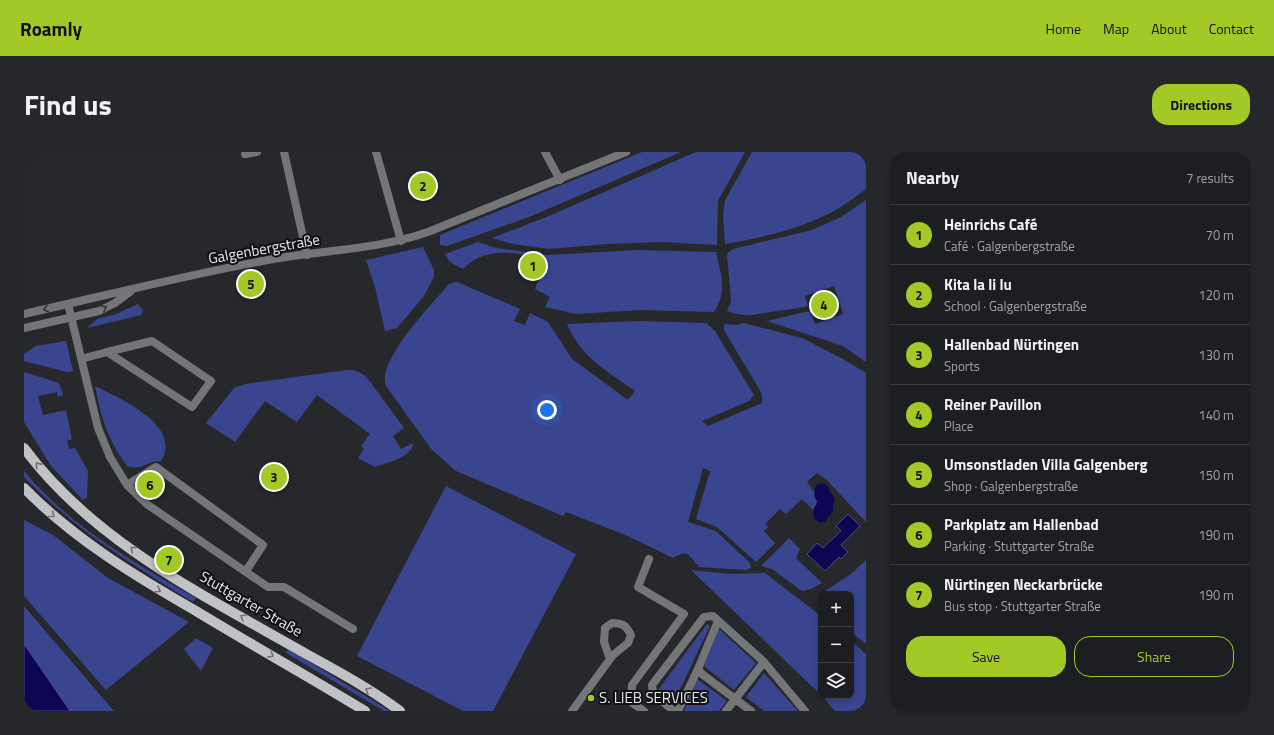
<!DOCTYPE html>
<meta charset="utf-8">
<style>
:root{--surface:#1d1e21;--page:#25272a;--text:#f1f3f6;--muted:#a0a2a5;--line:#3b3c3f;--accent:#a3c926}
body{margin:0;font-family:"Titillium Web",sans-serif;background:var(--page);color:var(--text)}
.controls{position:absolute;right:12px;bottom:12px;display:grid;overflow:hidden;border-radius:8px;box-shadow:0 2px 6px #0003}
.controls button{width:36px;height:36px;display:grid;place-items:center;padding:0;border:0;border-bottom:1px solid var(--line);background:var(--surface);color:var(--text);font:20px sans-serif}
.you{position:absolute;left:523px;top:258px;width:14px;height:14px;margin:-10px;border:3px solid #fff;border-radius:50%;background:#1a73e8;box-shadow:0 0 0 6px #1a73e833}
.badge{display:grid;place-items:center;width:26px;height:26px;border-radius:50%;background:var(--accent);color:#111;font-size:13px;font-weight:700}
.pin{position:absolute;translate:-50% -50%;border:2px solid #fff;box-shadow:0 1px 4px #0006}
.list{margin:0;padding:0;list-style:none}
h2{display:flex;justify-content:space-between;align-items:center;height:52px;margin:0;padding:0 16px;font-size:17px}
h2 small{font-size:13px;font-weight:400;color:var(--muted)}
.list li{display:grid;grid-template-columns:26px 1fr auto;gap:12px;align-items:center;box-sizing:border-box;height:60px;padding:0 16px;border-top:1px solid var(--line)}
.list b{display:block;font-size:15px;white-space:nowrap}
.list p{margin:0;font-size:13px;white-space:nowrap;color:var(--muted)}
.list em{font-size:13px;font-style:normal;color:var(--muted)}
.actions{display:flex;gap:8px;padding:12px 16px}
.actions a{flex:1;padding:9px 0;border:1px solid var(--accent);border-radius:16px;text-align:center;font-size:14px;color:var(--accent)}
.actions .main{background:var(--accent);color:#111}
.icon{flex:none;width:22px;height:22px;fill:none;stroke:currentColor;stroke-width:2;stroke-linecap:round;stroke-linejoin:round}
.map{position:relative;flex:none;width:842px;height:559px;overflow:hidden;border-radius:16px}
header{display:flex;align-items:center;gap:24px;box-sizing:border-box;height:56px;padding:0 20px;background:var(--accent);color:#111}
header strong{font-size:19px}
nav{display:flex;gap:22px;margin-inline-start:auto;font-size:14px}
.intro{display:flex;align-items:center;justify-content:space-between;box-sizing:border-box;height:96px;padding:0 24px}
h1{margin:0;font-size:28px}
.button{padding:10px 18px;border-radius:16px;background:var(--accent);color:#111;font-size:14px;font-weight:700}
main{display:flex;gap:24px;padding:0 24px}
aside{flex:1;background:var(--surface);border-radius:16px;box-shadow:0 2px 6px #0003}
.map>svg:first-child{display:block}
.green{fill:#39468f}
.water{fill:#0d0652;stroke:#4f4a80}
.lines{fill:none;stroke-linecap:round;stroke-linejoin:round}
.canal{stroke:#0d0652;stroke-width:15}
.lane{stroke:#747577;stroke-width:8}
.street{stroke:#747577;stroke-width:8}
.primary{stroke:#c1c2c6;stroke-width:10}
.oneway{stroke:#333435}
.oneway2{stroke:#717275}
.poi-dot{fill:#a3c926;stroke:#101112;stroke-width:1.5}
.labels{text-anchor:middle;stroke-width:4;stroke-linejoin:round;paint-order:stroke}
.street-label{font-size:15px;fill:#e9eaed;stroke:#101112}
.poi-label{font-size:15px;fill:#e9eaed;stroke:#101112;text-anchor:start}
</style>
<header>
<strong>Roamly</strong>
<nav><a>Home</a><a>Map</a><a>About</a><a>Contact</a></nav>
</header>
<div class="intro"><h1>Find us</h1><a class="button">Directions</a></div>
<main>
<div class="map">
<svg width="842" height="559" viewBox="0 0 842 559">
<rect width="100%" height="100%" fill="#27282c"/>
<path class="green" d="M 618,0 L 657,0 L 505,65 L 423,94 L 416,93 L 416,83 Z
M 672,0 L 721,0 L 694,49 L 693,93 L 637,90 L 583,92 L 525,97 L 489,92 L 468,86 L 525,64 Z
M 728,0 L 842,0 L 842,37 C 831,45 820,54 808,60 C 776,77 737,86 701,92 L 699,63 L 701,48 Z
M 842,48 L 842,210 L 819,194 L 743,169 L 786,159 L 791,172 L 819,162 L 810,134 L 781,144 L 784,154 C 771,157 759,158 746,160 C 726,163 725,166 703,159 L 707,149 L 703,102 L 709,97 L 788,78 L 817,65 Z
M 454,90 L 472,96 L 524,103 L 613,98 L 692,100 C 697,123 704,139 690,160 L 616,158 L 552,162 L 521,155 L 526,145 L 511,137 L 523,107 C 493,101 462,93 439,117 C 431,113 425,111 421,102 Z
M 399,95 L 410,118 L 410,125 L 400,144 L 373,176 L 361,179 L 351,135 L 342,108 Z
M 433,130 L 496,157 L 490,169 L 501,173 L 506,161 L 524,170 L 548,207 L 604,248 L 611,239 C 585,221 555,203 543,172 L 613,169 L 682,171 L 691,179 L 730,243 L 725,249 L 678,269 L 684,274 L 738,251 L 738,242 L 700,178 L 700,172 L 714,173 L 719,171 L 778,186 L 819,207 L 842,221 L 842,370 L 803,328 L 793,321 L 783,330 L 797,349 L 791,360 L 778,347 L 762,362 L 756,357 L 741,372 L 744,375 L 740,379 L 751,391 L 732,410 L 693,375 L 672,367 L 686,319 L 679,316 L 664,370 L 692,379 L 726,411 L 727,416 L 722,418 L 675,415 L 665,403 L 659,401 L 649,406 L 604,384 L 542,360 L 539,364 L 432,319 L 408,298 L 362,234 C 352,209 409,151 425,132 Z
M 114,152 L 119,158 L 117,163 L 63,176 L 73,167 L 92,162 Z
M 42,189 L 49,219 L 43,220 L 0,209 L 0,202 L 12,194 Z
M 322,218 C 331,218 337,219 344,227 L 380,276 L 369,284 L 377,297 L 389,291 C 388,306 363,310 351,315 L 334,306 L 340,297 L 337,294 L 346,282 L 293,243 L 273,270 L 241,249 L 211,290 L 182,271 L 210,236 L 221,232 Z
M 0,220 L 35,231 L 39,243 L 34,245 L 33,240 L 14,244 L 19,263 L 42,258 L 48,287 L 43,289 L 45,297 L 51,296 L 64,319 L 63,345 L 59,348 L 27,314 L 0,270 Z
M 71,234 C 95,246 159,273 137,309 C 121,309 120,319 103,314 C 84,288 77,266 71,234 Z
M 0,319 C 46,375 111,411 172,446 L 169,450 C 110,414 52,378 3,328 L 0,325 Z
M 422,334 L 552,402 L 469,559 L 439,559 L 333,504 Z
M 0,368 L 29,383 L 84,426 L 165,470 L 82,538 L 0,444 Z
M 765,386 L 776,397 L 772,406 L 798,431 L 787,437 L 778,439 L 748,417 L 737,414 Z
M 842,408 L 842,492 L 827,480 L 827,442 L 800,442 L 801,439 L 827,422 Z
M 667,418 L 706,422 L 741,421 L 797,464 L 797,543 Z
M 0,454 L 90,559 L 46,559 L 0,492 Z
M 683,472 L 686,474 L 649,552 L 634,538 Z
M 695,477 L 732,511 L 710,538 L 680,514 Z
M 172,486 L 189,496 L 177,519 L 160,497 Z
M 827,489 L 842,502 L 842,559 L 811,559 L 798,544 L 827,544 Z
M 264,497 L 358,554 L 366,559 L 360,559 L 262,501 Z
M 740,521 L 774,559 L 740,559 L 722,545 Z
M 673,527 L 703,549 L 695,559 L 660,559 Z"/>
<path class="water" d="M 824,362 L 836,374 L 817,393 L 824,400 L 817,407 L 815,405 L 801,419 L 783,402 L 793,391 L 799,396 L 817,379 L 812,374 Z
M 0,492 L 46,559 L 0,559 Z"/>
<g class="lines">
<path class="canal" d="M 797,363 L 797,359 L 802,357 L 800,352 L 803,348 L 798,343 L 798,339"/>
<path class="lane" d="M 260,0 L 283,103
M 221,2 L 233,0
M 694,469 L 674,517 L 678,522 L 727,559
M 548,559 L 589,503 L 604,491 L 607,483 C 602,473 598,471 588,471 L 581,476 L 580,490 L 586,507
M 620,559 L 607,550 L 608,533 L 660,462 L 614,435 L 625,407
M 650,559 L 629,542 L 628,533 L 680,465 L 689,464 L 740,510 L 781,559
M 654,559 L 674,517
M 702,559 L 740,510"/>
<path class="street" d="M 352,0 L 377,89
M 521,0 L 536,28
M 44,152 L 74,276 L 86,305 L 103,333 L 124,353 L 244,435 L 260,435 L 329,477
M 0,162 C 84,143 169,121 255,106 C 305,98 355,97 404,80 L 602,0
M 0,176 L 75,159 L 91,151 L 107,139
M 57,207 L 83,200 L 168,255 L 187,229 L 128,189 L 83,200
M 103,333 L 132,315 L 239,393 L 222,419"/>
<path class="primary" d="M 0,296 C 71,392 185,446 286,504 C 317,521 348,538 376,559
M 0,336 C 50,387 111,424 172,459 C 228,493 285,525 341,559"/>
</g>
<defs><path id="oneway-chevron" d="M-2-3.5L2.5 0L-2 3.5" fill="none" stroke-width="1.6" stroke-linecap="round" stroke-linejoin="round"/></defs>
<g class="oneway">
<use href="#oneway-chevron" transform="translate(80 156) rotate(-26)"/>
<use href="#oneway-chevron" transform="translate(22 157) rotate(167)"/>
</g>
<g class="oneway2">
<use href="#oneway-chevron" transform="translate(14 313) rotate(-132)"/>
<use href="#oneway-chevron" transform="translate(28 363) rotate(38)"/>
<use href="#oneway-chevron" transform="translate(109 397) rotate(-143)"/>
<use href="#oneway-chevron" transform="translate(134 438) rotate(30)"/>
<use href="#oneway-chevron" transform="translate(219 465) rotate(-150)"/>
<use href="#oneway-chevron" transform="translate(247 503) rotate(30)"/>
<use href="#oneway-chevron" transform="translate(344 538) rotate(-149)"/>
</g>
<circle class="poi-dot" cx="567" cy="546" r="4"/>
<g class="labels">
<g class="street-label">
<text transform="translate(240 97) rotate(-10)" y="5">Galgenbergstraße</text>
<text transform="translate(227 452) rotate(30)" y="5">Stuttgarter Straße</text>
</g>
<g class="poi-label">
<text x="575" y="551">S. LIEB SERVICES</text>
</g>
</g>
</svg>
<div class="controls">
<button>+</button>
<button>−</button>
<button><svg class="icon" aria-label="layers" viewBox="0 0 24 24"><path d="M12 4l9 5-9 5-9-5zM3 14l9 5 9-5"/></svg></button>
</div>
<div class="you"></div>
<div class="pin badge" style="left:509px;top:114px">1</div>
<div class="pin badge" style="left:399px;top:34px">2</div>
<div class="pin badge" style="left:250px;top:325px">3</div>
<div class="pin badge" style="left:800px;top:153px">4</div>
<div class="pin badge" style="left:227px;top:132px">5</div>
<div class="pin badge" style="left:126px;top:333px">6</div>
<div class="pin badge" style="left:145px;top:408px">7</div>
</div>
<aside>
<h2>Nearby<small>7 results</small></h2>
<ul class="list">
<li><span class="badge">1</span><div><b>Heinrichs Café</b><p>Café · Galgenbergstraße</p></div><em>70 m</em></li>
<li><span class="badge">2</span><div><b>Kita la li lu</b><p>School · Galgenbergstraße</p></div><em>120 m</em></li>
<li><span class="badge">3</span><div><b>Hallenbad Nürtingen</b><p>Sports</p></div><em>130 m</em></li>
<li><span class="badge">4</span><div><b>Reiner Pavillon</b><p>Place</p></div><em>140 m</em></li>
<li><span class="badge">5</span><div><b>Umsonstladen Villa Galgenberg</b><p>Shop · Galgenbergstraße</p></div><em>150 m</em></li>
<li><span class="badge">6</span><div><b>Parkplatz am Hallenbad</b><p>Parking · Stuttgarter Straße</p></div><em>190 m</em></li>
<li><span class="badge">7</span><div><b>Nürtingen Neckarbrücke</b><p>Bus stop · Stuttgarter Straße</p></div><em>190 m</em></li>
</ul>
<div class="actions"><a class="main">Save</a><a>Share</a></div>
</aside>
</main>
